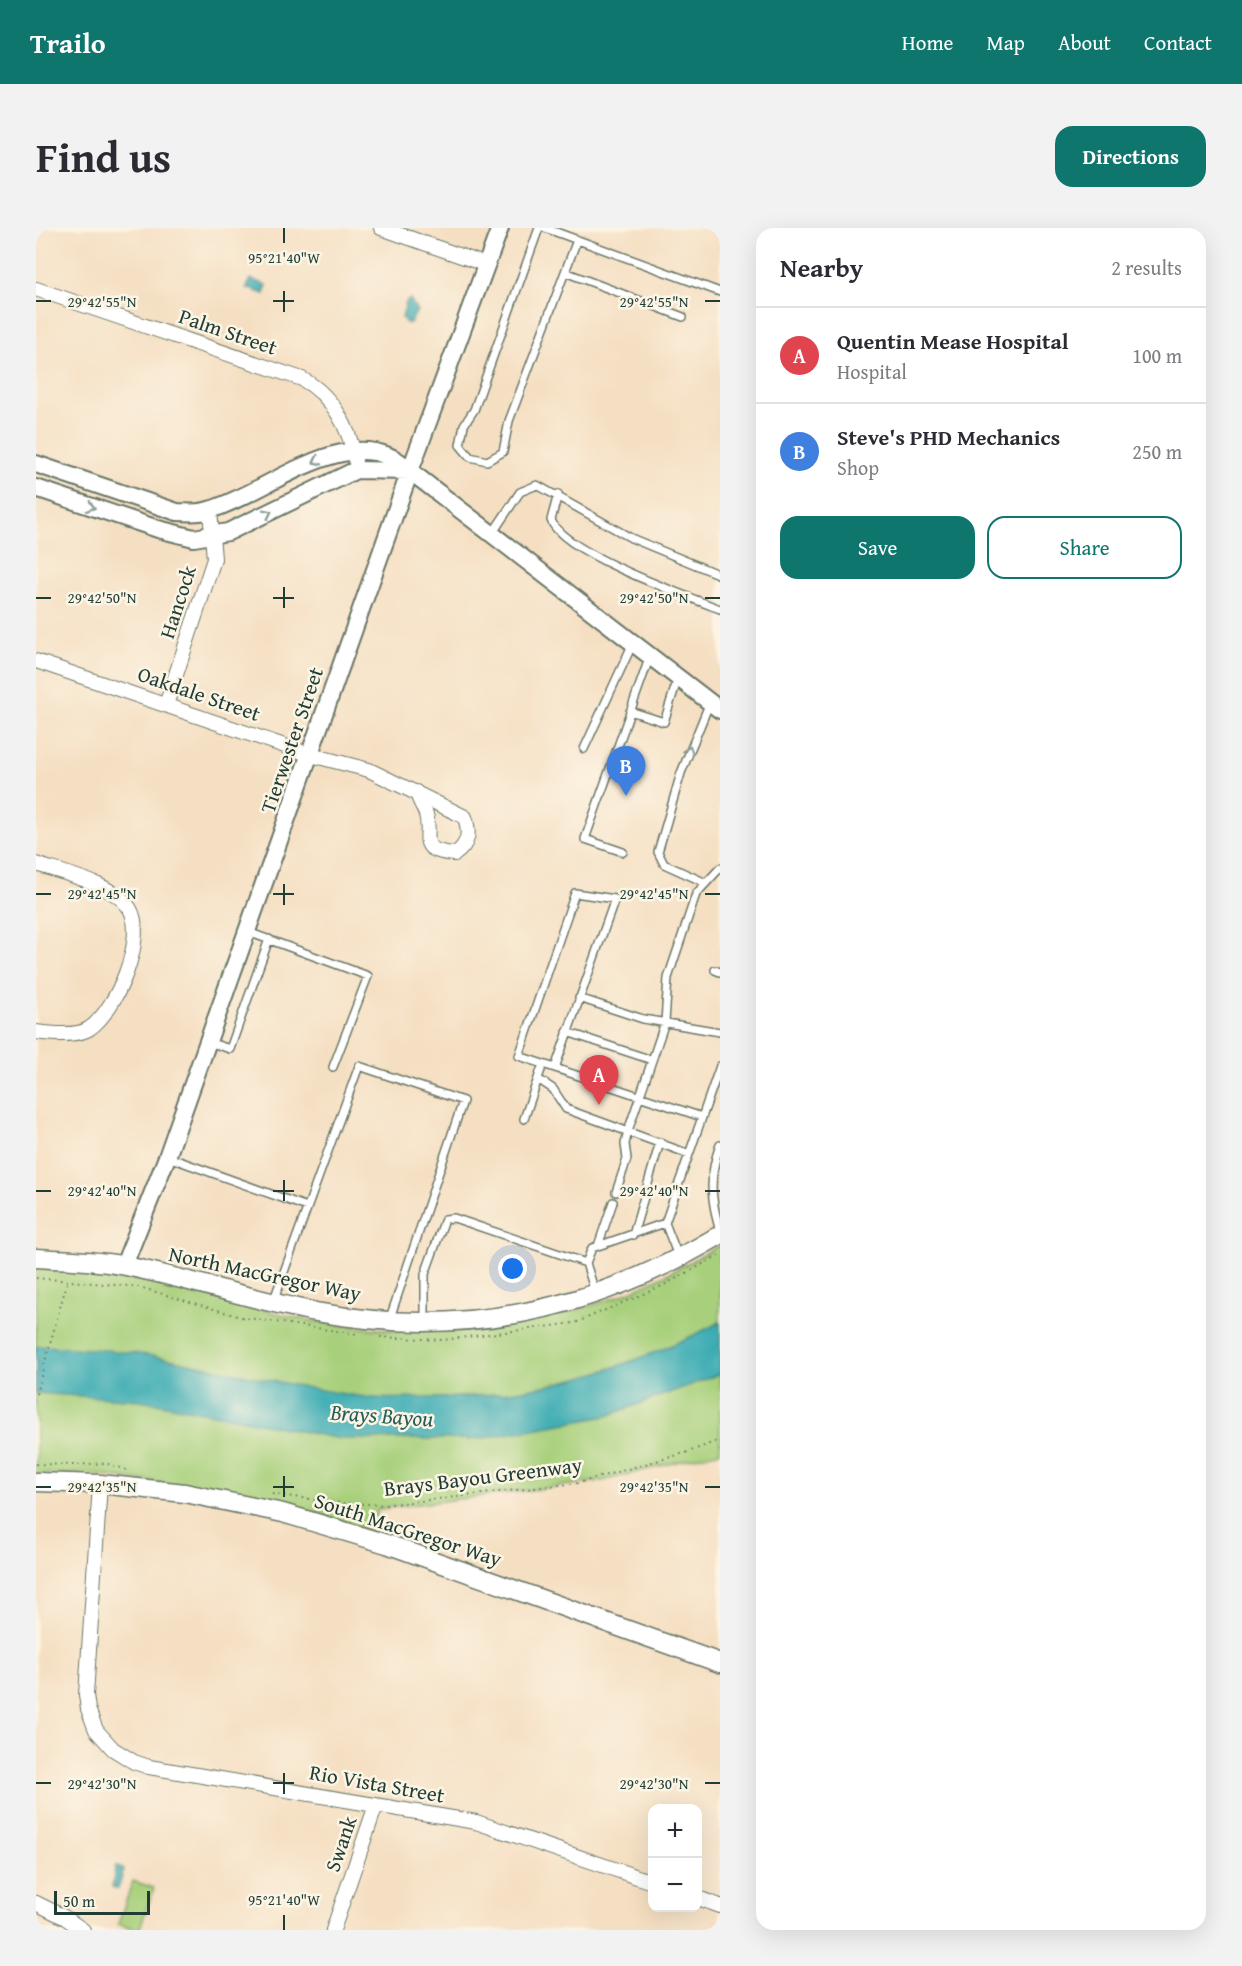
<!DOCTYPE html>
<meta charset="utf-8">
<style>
:root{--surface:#fff;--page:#f2f2f3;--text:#2b2b33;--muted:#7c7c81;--line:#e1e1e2;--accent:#0f766e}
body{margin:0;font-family:"Gentium Book Plus",serif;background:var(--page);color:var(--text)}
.controls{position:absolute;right:18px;bottom:18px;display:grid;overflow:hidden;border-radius:12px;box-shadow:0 6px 24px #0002}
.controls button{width:54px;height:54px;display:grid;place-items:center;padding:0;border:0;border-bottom:2px solid var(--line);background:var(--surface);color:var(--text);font:30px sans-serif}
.scale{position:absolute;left:18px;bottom:15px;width:96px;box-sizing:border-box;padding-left:6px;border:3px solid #1f3d34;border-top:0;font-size:16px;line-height:21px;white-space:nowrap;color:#1f3d34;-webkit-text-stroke:4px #fcf5e5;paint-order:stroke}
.you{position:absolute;left:477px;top:1041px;width:21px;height:21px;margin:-15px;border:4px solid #fff;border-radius:50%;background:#1a73e8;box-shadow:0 0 0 9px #1a73e833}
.badge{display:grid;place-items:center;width:39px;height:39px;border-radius:50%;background:var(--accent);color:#fff;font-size:20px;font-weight:700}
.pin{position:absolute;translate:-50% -50px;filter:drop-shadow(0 2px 3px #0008)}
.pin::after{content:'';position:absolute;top:32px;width:21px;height:18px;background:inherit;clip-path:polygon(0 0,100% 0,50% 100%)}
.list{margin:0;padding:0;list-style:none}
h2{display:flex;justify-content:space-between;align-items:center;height:78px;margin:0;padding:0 24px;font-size:26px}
h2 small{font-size:20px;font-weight:400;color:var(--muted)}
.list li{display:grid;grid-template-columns:39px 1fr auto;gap:18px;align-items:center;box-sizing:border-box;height:96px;padding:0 24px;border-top:2px solid var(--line)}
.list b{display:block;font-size:22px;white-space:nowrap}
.list p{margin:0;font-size:20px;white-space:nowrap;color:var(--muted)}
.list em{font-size:20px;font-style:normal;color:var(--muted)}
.actions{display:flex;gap:12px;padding:18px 24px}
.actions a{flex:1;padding:14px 0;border:2px solid var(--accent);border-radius:18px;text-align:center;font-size:21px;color:var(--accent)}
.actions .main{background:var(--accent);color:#fff}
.map{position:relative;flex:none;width:684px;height:1702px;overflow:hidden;border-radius:18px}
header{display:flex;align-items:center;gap:36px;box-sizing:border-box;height:84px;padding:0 30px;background:var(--accent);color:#fff}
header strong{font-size:28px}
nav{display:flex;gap:33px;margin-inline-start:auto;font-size:21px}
.intro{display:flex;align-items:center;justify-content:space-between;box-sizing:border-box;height:144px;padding:0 36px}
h1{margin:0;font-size:42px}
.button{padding:15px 27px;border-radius:18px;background:var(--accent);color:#fff;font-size:21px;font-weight:700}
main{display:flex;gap:36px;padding:0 36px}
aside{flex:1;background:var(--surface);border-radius:18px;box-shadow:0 6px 24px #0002}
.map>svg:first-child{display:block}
.green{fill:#a8d07b;stroke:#648658;stroke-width:1.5}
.water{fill:#3aacb3;stroke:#2c7474;stroke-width:1.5}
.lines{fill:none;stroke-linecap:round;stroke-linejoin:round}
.service-casing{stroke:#6a7666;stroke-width:10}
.minor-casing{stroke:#6a7666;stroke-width:16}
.tertiary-casing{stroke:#6a7666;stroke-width:20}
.secondary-casing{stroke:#6a7666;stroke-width:21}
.path{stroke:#6a7666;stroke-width:2;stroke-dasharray:1.5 4.5;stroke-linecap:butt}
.service{stroke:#fff;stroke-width:7}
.minor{stroke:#fff;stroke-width:14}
.tertiary{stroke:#fff;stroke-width:16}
.secondary{stroke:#fff;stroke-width:18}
.oneway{stroke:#8f9e9a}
.ticks{fill:none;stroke:#1f3d34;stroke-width:2}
.labels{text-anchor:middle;stroke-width:5;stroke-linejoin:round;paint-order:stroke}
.street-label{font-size:21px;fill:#1f3d34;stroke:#fcf5e5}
.water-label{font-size:22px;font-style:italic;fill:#275e5a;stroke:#fcf5e5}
.ticks-label{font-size:15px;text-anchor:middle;fill:#1f3d34;stroke:#fcf5e5;stroke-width:5;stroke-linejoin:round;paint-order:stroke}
</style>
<header>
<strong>Trailo</strong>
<nav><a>Home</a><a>Map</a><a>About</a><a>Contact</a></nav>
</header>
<div class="intro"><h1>Find us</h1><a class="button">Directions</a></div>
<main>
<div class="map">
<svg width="684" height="1702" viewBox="0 0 684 1702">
<rect width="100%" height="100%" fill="#fcf5e5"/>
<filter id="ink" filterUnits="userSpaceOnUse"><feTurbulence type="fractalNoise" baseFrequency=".0167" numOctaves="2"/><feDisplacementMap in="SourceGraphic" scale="12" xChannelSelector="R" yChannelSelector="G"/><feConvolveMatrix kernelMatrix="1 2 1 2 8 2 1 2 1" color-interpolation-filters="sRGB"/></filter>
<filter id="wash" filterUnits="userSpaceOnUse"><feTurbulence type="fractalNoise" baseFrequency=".008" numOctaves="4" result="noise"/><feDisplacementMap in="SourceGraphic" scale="24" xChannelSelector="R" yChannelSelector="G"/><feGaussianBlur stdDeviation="1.35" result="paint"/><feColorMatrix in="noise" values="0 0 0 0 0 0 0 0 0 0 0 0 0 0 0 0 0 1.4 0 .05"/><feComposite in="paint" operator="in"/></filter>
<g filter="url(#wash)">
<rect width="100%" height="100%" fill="#f5dfc2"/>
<path class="green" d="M 684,1017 L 684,1223 L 566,1253 L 342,1281 L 334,1303 L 250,1276 L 123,1255 L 53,1246 L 0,1246 L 0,1040 C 42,1043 85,1047 126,1056 C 175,1067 223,1083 272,1092 C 370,1111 475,1104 569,1073 C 610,1059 647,1038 684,1017 Z
M 97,1653 L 118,1660 L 103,1702 L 82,1696 Z"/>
<path class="water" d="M 214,51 L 231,57 L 228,66 L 211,60 Z
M 374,71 L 381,83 L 374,95 L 370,95 L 366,90 L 370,74 Z
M 684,1094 L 684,1146 L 571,1188 L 441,1211 L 305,1211 L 105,1172 L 0,1165 L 0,1119 L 9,1118 C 44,1121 82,1121 117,1128 C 188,1141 258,1160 330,1169 C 347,1172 364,1170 380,1170 C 488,1172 589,1144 684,1094 Z
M 80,1637 L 88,1642 L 82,1661 L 76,1659 Z"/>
</g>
<g filter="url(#ink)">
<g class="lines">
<defs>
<path id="service" d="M 503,0 L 438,182 L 428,197 L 424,217 L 434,229 L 451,233 L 467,224 L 473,193 L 541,12
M 509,0 L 684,64
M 529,44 L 647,89
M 522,266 L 515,292 C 526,324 649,368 684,381
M 456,306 L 484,264 L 501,257 L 595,310 L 684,347
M 594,483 L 628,494 L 642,450
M 548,521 L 597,415
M 587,624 L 549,611 L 614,428
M 670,655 L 628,636 L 622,624 L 645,545 L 674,474
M 212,704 L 332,748 L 297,839
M 679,742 L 684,744
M 543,770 L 607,791 L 684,804
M 531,804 L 616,832
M 172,814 L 194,821 L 233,711
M 507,836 L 483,828 L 539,665 L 579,671 L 519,840
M 502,851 L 517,861 L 530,881 L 653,926
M 488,891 L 507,836 L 666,889
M 684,917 C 672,950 675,971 684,1004
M 132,929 L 271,979
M 580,964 L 591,931 L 589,916 L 592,903 L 629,794 L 632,750 L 660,666 L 684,640
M 597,1007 L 624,914
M 562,1018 L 577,974
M 642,1028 L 629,995 L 684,838
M 559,1064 L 550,1035 L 556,1020 L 629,995
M 237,1074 L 323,838 L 427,873 L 354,1090
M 389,1094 L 389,1046 L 409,991 L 418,990 L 550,1035"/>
<path id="minor" d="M 345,0 L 451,37
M 0,61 L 266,151 C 296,167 314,200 319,232
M 0,433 L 275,527 L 333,542 L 429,589 C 434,605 433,616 419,626 C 378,622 397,610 390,586 C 387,579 383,571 380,564
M 130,477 L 178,331 L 174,282
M 0,636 C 26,645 79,656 94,681 C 111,710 80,782 54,800 C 42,809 15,806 0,804
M 64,1256 L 50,1467 L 52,1481 L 60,1502 L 77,1521 L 98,1534 L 113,1539 L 440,1594 L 616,1654
M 662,1670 L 684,1678
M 0,1675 L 28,1689 L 47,1702
M 297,1702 L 340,1577"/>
<path id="tertiary" d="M 0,236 L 141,284 C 152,284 162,286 173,282 C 231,266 318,186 374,243 L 684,482
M 0,260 L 122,301 L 158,310 L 192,304 L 320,242 L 374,243
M 88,1037 L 131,929 L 374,243 L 464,0"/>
<path id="secondary" d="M 0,1030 C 29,1032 61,1032 90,1038 C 154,1051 216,1072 280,1084 C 427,1111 557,1083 684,1007
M 0,1254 L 64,1256 L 149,1265 L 247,1285 L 351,1316 L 684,1435"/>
</defs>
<use href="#service" class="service-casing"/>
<use href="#minor" class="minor-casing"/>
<use href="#tertiary" class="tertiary-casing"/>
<use href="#secondary" class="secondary-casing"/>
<path class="path" d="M 0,1050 L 103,1059 L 205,1089 L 321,1106
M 344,1109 L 407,1112 L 539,1095 L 626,1058 L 684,1027
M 0,1166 L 32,1051
M 0,1236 L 38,1237 L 69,1235 L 94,1243
M 236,1266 L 295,1274 L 349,1277 L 542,1255 L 652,1224 L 684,1212"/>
<use href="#service" class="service"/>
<use href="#minor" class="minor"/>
<use href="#tertiary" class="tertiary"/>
<use href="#secondary" class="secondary"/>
</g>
<defs><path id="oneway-chevron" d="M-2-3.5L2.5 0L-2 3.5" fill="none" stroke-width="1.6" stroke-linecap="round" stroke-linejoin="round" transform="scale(1.5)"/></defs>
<g class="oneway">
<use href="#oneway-chevron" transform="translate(281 233) rotate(154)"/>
<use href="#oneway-chevron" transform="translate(55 279) rotate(19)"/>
<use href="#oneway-chevron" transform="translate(232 285) rotate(-26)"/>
<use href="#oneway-chevron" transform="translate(653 522) rotate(-69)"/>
</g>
</g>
<path class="ticks" d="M 248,0 L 248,15M 248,63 L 248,84M 0,73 L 15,73M 237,73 L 258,73M 669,73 L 684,73M 248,359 L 248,380M 0,370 L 15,370M 237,370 L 258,370M 669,370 L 684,370M 248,656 L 248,677M 0,666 L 15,666M 237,666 L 258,666M 669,666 L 684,666M 248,952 L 248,973M 0,963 L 15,963M 237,963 L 258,963M 669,963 L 684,963M 248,1248 L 248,1269M 0,1259 L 15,1259M 237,1259 L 258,1259M 669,1259 L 684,1259M 248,1545 L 248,1566M 0,1555 L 15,1555M 237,1555 L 258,1555M 669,1555 L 684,1555M 248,1687 L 248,1702"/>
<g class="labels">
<g class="street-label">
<text transform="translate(192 104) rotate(19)" y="7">Palm Street</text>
<text transform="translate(142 374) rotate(-72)" y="7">Hancock</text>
<text transform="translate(163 466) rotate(19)" y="7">Oakdale Street</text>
<text transform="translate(256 512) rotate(-71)" y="7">Tierwester Street</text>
<text transform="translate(229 1046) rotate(12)" y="7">North MacGregor Way</text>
<text transform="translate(447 1249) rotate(-7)" y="7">Brays Bayou Greenway</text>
<text transform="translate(372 1302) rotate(18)" y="7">South MacGregor Way</text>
<text transform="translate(341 1556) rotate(10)" y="7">Rio Vista Street</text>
<text transform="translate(305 1616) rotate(-71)" y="7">Swank</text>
</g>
<g class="water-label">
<text transform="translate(346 1187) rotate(4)" y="8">Brays Bayou</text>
</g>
</g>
<g class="ticks-label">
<text x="248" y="35">95°21'40"W</text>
<text x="66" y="79">29°42'55"N</text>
<text x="618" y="79">29°42'55"N</text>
<text x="66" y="375">29°42'50"N</text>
<text x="618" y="375">29°42'50"N</text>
<text x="66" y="671">29°42'45"N</text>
<text x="618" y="671">29°42'45"N</text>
<text x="66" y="968">29°42'40"N</text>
<text x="618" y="968">29°42'40"N</text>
<text x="66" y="1264">29°42'35"N</text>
<text x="618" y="1264">29°42'35"N</text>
<text x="66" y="1561">29°42'30"N</text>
<text x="618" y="1561">29°42'30"N</text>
<text x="248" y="1677">95°21'40"W</text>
</g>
</svg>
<div class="controls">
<button>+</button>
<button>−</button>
</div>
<div class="scale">50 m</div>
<div class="you"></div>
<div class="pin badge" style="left:563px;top:877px;background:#e0444e">A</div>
<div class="pin badge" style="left:590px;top:568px;background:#3f7fe0">B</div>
</div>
<aside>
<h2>Nearby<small>2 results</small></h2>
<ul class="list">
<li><span class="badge" style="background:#e0444e">A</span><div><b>Quentin Mease Hospital</b><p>Hospital</p></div><em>100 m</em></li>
<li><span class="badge" style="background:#3f7fe0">B</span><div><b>Steve's PHD Mechanics</b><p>Shop</p></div><em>250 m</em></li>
</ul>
<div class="actions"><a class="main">Save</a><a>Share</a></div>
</aside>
</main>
